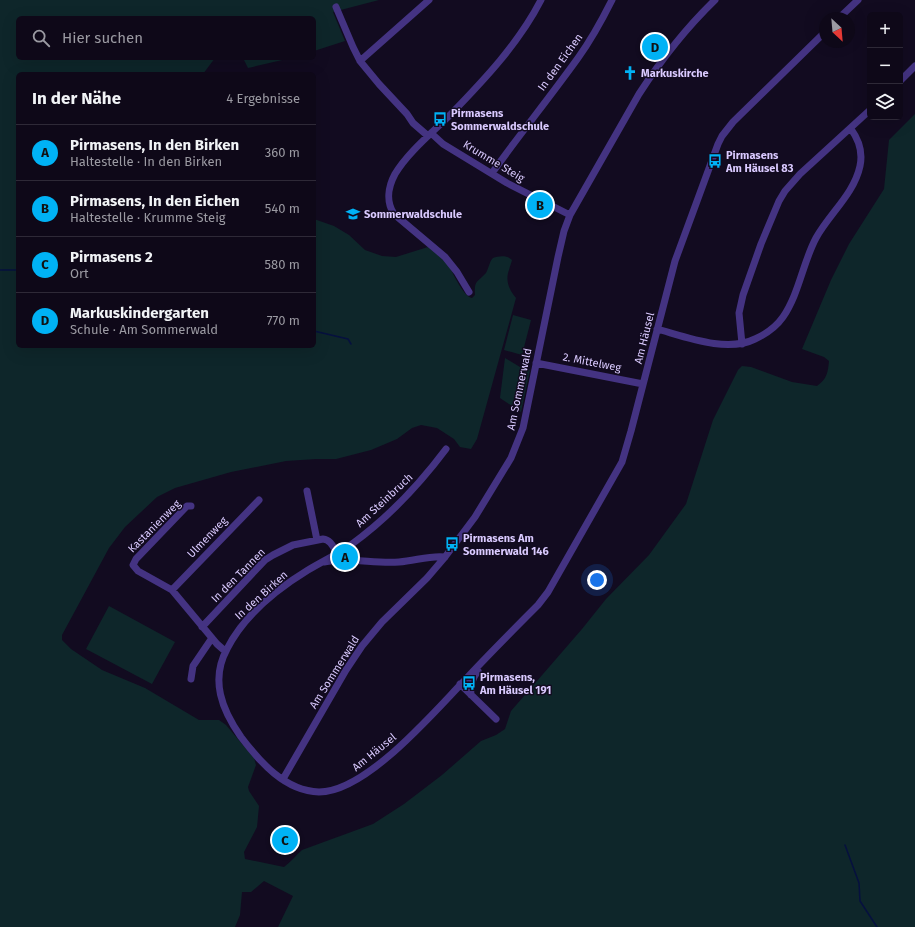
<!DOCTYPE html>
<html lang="de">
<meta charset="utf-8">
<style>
:root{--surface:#0e0818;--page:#171121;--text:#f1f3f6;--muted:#9b9aa2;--line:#2e2937;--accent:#00b2f5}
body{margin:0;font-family:"Fira Sans",sans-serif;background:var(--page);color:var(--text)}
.controls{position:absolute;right:12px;top:12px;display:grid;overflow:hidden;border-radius:6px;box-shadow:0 4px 16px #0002}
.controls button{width:36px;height:36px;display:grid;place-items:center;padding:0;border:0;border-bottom:1px solid var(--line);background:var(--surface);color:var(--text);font:20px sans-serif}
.compass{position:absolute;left:819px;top:12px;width:36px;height:36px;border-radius:50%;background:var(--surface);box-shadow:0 4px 16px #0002;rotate:154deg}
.you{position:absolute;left:597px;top:580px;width:14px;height:14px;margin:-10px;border:3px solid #fff;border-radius:50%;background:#1a73e8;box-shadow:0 0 0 6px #1a73e833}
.badge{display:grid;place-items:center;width:26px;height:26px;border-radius:50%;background:var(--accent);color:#111;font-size:13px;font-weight:700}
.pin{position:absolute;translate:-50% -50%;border:2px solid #fff;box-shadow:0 1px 4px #0006}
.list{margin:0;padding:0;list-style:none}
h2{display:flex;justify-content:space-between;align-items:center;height:52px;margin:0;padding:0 16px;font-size:17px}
h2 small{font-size:13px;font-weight:400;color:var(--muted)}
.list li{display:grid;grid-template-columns:26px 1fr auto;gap:12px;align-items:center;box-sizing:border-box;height:56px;padding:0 16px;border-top:1px solid var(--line)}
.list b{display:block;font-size:15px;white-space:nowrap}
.list p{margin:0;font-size:13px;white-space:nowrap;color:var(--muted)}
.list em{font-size:13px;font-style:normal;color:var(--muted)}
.icon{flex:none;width:22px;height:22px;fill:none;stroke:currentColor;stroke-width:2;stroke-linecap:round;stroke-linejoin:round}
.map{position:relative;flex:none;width:915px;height:927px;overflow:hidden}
.search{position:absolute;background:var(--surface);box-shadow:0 4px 16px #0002;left:16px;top:16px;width:300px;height:44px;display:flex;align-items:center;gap:10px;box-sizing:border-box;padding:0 14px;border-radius:6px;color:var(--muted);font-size:15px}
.panel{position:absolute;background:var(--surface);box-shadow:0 4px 16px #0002;left:16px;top:72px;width:300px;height:276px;border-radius:6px}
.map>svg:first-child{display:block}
.green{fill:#0e262a}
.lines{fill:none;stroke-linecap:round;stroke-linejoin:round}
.stream{stroke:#06103f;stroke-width:1.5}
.minor{stroke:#443382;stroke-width:7}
.labels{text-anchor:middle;stroke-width:3;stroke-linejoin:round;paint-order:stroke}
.street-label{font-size:11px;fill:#dacaff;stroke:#120b20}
.poi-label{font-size:11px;font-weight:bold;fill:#dacaff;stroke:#120b20;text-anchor:start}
</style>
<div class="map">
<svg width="915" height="927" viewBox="0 0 915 927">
<rect width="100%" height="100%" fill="#120b20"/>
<path class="green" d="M 0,0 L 379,0 L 333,12 L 345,41 L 314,51 L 314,18 L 18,18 L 18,58 L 215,58 L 203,74 L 18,74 L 18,346 L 314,346 L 314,219 L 334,226 L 349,235 L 365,250 L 382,256 L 396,257 L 428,247 C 436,253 443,259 449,266 C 454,275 463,296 472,298 L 475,295 C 474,280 477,283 486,273 C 489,268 489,262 493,258 C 499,256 507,255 512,260 C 511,264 510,266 509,270 C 505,280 509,290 516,298 L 477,439 L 471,449 L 460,447 L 454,439 L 437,428 L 421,425 L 412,428 L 397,439 L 371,450 L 336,459 L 316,459 L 286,461 L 231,472 L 175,488 L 157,497 L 125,527 L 109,548 L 62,635 L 62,640 L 71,649 L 102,670 L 145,688 L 199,720 L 219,720 L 226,725 L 254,758 L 256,765 L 248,787 L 249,791 L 259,806 L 257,827 L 244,852 L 245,859 L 284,867 C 291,862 295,856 302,850 L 373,824 L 404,804 L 442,775 L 481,741 L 496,735 L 505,729 L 511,711 L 582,629 L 606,599 L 649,555 L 686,504 L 713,420 L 738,370 L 742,366 L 751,367 L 792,382 L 817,386 C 827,379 828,372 829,361 L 824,357 L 802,349 L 831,280 L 849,244 L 884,189 L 889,140 L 915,114 L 915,927 L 278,927 L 293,896 L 264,881 L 251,892 L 242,892 L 240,915 L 235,927 L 0,927 Z
M 243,58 L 291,58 L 248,68 Z
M 513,315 L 531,320 L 522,355 L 504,350 Z
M 505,358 L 520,367 L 530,370 L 521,412 L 500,398 Z
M 109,606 L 175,642 L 152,684 L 86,649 Z"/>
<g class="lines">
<path class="stream" d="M 0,270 L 18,270
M 314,331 L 348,339 L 351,344
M 845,845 L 859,883 L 860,901 L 877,927"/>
<path class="minor" d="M 336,7 L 353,47 L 360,61 L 379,84 L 407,114 L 413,123 L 428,136
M 839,18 L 858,0
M 360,61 L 429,0
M 900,81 L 915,66
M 431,133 L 443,144 L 507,183 L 570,215
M 492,173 C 520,134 550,97 578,58 C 591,40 602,20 612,0
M 469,292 L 457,272 L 445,257 L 394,214 C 386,202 388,187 395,174 C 408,152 433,132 451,114 C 484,80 519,43 541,0
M 657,329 C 686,337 727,353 755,339 C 766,334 776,327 783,317 C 799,294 803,262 816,238 C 830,213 854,194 860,166 C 863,152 859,140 851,129
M 742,344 L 739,313 L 743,295 L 761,244 L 779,201 L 785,191 L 800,174 L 870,110
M 536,363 L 643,384
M 446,449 C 419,485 389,517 352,544 C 338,554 323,561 308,570 C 277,589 244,615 227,649 C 210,680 222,710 241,737 C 260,762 285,791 319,792 C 366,792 432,714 464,681 C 488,655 513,630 538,605 L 548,592 L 622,462 L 631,431 L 675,261 L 718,144 L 722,136 L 733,122 L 825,32
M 307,491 L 317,540
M 191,506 L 187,506 L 184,509 L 136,559 L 133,565 L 138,571 L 172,590 L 217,644 L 225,651
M 324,562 C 350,557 374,564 399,562 C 415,561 430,555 445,557
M 172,590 L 259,500
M 202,627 L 265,560 L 273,555 L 293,545 L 323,539 C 331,540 333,547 337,553
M 191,679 L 193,666 L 212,638
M 460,684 L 496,719
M 471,695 C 470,685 472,679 478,671
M 283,779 L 346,670 L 362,646 L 382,622 L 427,578 L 445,557 L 475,517 L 511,458 L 523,428 L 558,257 L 564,231 L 570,215 L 639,94 C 661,60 686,28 715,0"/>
</g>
<defs>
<symbol id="church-bare" viewBox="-9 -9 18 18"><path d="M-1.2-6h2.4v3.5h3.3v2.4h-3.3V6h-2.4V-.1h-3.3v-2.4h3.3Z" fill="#00b2f5" stroke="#120b20" stroke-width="2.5" paint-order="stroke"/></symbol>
<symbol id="bus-bare" viewBox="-9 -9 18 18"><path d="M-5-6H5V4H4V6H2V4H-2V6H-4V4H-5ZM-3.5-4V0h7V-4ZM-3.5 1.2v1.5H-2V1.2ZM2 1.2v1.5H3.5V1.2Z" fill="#00b2f5" stroke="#120b20" stroke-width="2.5" paint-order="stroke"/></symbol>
<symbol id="school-bare" viewBox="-9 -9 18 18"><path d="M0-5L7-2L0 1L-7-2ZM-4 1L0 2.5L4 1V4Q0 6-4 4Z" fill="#00b2f5" stroke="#120b20" stroke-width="2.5" paint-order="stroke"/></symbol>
</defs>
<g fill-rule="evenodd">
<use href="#church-bare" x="620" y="63" width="20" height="20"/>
<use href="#bus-bare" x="430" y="109" width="20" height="20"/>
<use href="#bus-bare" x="705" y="151" width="20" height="20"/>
<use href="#school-bare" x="343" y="204" width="20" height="20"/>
<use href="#bus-bare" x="442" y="534" width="20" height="20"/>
<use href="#bus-bare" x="459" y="673" width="20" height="20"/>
</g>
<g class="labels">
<g class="street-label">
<text transform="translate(560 62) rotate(-54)" y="4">In den Eichen</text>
<text transform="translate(494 161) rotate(31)" y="4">Krumme Steig</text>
<text transform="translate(644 338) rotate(-76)" y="4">Am Häusel</text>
<text transform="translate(592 362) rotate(11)" y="4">2. Mittelweg</text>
<text transform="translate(519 389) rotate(-78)" y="4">Am Sommerwald</text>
<text transform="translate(384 500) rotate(-43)" y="4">Am Steinbruch</text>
<text transform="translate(154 526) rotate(-45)" y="4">Kastanienweg</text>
<text transform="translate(207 537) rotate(-46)" y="4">Ulmenweg</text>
<text transform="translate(238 575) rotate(-45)" y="4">In den Tannen</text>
<text transform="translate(261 595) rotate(-42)" y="4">In den Birken</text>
<text transform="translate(334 672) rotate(-58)" y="4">Am Sommerwald</text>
<text transform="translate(374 752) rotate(-39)" y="4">Am Häusel</text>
</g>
<g class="poi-label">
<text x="641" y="77">Markuskirche</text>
<text x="451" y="117">Pirmasens<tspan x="451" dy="13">Sommerwaldschule</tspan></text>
<text x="726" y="159">Pirmasens<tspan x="726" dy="13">Am Häusel 83</tspan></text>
<text x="364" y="218">Sommerwaldschule</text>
<text x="463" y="542">Pirmasens Am<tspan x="463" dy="13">Sommerwald 146</tspan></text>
<text x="480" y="681">Pirmasens,<tspan x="480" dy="13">Am Häusel 191</tspan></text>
</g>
</g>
</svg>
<div class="controls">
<button>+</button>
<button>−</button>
<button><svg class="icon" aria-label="layers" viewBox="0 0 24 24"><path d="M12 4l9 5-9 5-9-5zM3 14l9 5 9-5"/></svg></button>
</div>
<svg class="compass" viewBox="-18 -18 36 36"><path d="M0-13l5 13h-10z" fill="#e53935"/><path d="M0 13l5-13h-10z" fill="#9b9aa2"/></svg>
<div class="you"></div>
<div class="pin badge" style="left:345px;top:557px">A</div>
<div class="pin badge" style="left:540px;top:205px">B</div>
<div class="pin badge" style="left:285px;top:840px">C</div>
<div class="pin badge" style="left:655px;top:47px">D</div>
<div class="search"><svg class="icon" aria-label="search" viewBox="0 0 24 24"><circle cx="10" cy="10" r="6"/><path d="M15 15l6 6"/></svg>Hier suchen</div>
<section class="panel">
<h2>In der Nähe<small>4 Ergebnisse</small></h2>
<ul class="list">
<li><span class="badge">A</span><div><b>Pirmasens, In den Birken</b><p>Haltestelle · In den Birken</p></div><em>360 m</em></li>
<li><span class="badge">B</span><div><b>Pirmasens, In den Eichen</b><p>Haltestelle · Krumme Steig</p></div><em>540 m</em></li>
<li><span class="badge">C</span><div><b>Pirmasens 2</b><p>Ort</p></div><em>580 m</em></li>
<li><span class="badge">D</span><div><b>Markuskindergarten</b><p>Schule · Am Sommerwald</p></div><em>770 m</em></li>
</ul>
</section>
</div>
